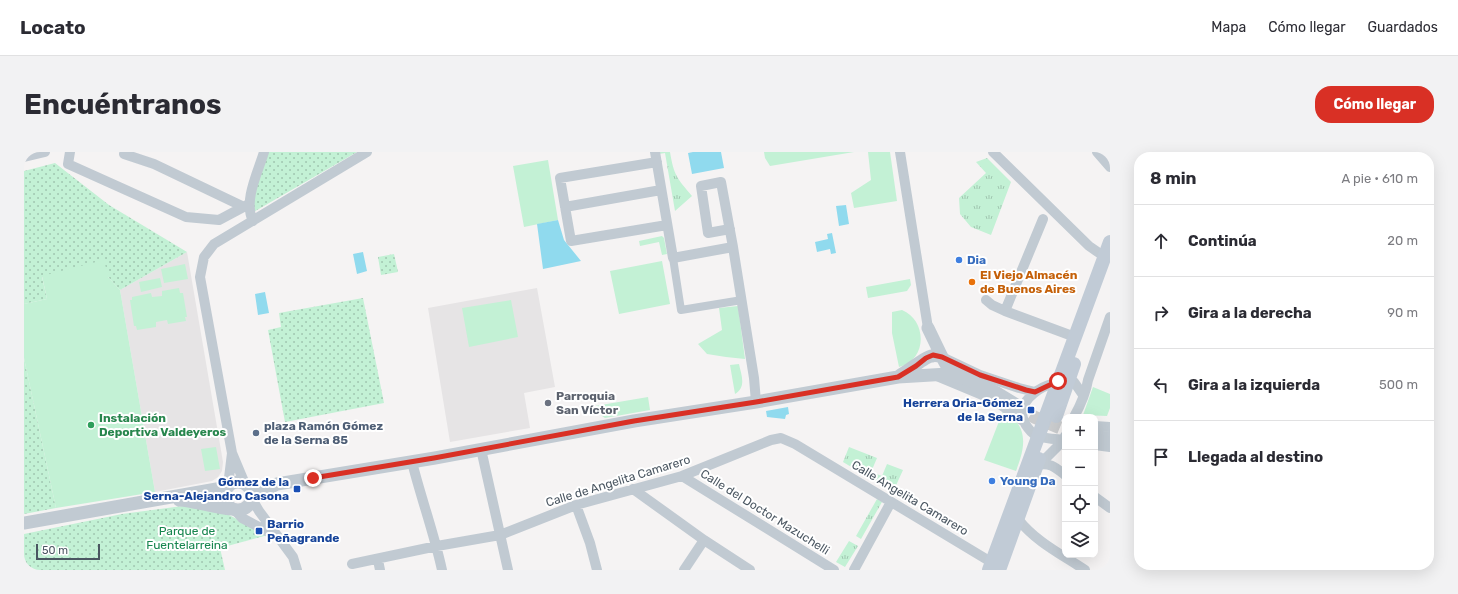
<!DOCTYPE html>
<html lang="es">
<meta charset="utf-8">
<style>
:root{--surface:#fff;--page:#f2f2f3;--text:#2b2b33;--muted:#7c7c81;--line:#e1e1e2;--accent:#d93025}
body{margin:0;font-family:Rubik,sans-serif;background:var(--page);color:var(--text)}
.controls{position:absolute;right:12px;bottom:12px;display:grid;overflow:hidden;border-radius:8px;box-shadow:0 4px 16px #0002}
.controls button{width:36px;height:36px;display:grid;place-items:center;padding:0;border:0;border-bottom:1px solid var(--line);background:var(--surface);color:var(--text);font:20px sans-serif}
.scale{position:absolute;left:12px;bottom:10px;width:64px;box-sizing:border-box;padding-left:4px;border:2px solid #4a5661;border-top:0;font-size:11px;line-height:14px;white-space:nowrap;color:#4a5661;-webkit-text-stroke:3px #fff;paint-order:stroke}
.stop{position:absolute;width:12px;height:12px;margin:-9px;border:3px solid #d93025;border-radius:50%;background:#fff}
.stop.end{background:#d93025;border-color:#fff;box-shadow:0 1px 4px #0008}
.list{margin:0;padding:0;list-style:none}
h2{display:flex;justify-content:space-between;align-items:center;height:52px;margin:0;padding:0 16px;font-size:17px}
h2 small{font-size:13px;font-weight:400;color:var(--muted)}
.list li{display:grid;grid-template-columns:26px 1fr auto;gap:12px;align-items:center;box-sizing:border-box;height:72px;padding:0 16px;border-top:1px solid var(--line)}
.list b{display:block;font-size:15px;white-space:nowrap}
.list em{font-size:13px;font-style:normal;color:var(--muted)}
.icon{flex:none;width:22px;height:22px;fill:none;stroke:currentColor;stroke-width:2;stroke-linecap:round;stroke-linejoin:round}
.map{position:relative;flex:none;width:1086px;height:418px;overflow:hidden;border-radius:16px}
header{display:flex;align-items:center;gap:24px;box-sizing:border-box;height:56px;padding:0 20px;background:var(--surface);border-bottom:1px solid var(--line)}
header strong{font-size:19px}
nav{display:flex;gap:22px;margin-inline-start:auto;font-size:14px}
.intro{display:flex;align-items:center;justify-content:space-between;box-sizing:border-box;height:96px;padding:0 24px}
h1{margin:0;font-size:28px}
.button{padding:10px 18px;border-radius:16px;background:var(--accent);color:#fff;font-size:14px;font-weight:700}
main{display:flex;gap:24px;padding:0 24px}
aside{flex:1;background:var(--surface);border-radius:16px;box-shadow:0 4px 16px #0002}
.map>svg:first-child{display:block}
.education{fill:#e6e4e5}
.grass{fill:url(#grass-tufts)}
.park{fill:url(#park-dots)}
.garden{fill:#c3f1d5}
.water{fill:#90daee}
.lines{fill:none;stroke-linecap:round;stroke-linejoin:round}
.tertiary-tunnel{stroke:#caccce;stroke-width:13;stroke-dasharray:13 6;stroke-linecap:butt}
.pedestrian{stroke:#c1cad2;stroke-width:8}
.minor{stroke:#c1cad2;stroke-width:10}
.tertiary{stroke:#c1cad2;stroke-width:13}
.secondary{stroke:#c1cbd6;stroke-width:14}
.route{stroke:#d93025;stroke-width:5}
.shop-dot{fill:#3f7fe0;stroke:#fff;stroke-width:1.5}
.food-dot{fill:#e8710a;stroke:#fff;stroke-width:1.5}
.worship-dot{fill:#6b7280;stroke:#fff;stroke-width:1.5}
.transit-dot{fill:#1a4fb4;stroke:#fff;stroke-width:1.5}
.leisure-dot{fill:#2e9e5b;stroke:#fff;stroke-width:1.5}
.service-dot{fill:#5c6f8a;stroke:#fff;stroke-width:1.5}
.labels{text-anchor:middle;stroke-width:4;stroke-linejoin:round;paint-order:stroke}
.shop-label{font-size:12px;font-weight:bold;fill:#366cbe;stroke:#fff;text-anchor:start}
.food-label{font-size:12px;font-weight:bold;fill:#c56008;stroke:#fff;text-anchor:start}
.worship-label{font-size:12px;font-weight:bold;fill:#5b616d;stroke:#fff;text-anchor:start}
.transit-label{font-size:12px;font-weight:bold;fill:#164399;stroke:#fff;text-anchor:end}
.leisure-label{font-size:12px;font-weight:bold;fill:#27864d;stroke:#fff;text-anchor:start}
.service-label{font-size:12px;font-weight:bold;fill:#4e5e75;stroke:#fff;text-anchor:start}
.street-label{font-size:12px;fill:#4a5661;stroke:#fff}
.park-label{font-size:12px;fill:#17864f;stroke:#fff}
</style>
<header>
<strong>Locato</strong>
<nav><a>Mapa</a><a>Cómo llegar</a><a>Guardados</a></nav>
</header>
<div class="intro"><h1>Encuéntranos</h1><a class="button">Cómo llegar</a></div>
<main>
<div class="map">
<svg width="1086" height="418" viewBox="0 0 1086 418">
<defs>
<pattern id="grass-tufts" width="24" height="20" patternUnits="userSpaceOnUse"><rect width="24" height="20" fill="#c3f1d5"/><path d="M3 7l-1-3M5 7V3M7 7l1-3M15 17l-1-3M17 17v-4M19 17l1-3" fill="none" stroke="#a0c6b0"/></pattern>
<pattern id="park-dots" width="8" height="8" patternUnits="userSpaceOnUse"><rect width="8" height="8" fill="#c3f1d5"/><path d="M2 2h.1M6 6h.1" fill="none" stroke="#a0c6b0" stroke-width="1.8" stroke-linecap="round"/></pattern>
</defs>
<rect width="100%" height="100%" fill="#f5f3f3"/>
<path class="education" d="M 163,100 L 199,310 L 198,319 L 194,325 L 188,329 L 131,340 L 96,138 Z
M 513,136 L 531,235 L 500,241 L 506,276 L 426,290 L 404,156 Z"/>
<path class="grass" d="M 635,0 L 646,0 C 650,24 653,26 668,44 L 651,59 L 641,1 L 635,2 Z
M 963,6 L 987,30 L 967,83 L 947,75 L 936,62 L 935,46 L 962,21 L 952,10 Z
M 825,295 L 853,306 L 847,320 L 858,324 L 863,312 L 879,318 L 869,340 L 819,310 Z
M 853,347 L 858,350 L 837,387 L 832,384 Z
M 825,389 L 834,394 L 821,415 L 812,410 Z"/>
<path class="park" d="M 240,0 L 333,0 L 226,62 Z
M 31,11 L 85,53 L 163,100 L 96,138 L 84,125 L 18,125 L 23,147 L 0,152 L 0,19 Z
M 370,102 L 374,120 L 357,123 L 354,105 Z
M 339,146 L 360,251 L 261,270 L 244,178 L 257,175 L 255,161 Z
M 0,206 L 32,356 L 0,362 Z
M 166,353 L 203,362 L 244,383 L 196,396 L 201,418 L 0,418 L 0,382 L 98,362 Z"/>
<path class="garden" d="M 740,0 L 830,0 L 746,14 L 741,6 Z
M 844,0 L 866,0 L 873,49 L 830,56 L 827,41 L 847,28 Z
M 524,8 L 534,68 L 500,75 L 489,14 Z
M 638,84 L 640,86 L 643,102 L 638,103 L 635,90 L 616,94 L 615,89 Z
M 80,108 L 84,125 L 96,138 L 131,340 L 32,356 L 0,206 L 0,152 L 23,147 L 18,124 Z
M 638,109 L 646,152 L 595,162 L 586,119 Z
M 161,112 L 164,127 L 140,131 L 137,117 Z
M 136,126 L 138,135 L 117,140 L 115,130 Z
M 886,127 L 887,133 L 883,139 L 844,146 L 842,135 Z
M 155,136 L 156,141 L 159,141 L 163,165 L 161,165 L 162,169 L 144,172 L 143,168 L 132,170 L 132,175 L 113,178 L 112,174 L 110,174 L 106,148 L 108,148 L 108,145 L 127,141 L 128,145 L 138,144 L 138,139 Z
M 487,148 L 494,185 L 445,195 L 438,156 Z
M 714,154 L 721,207 L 702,205 L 683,202 L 674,192 L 698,178 L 695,156 Z
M 878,158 C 903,168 904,208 875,215 L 868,181 L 868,160 Z
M 715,212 C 717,222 723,235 711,242 L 706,213 Z
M 1069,235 L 1086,242 L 1086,256 L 1083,264 L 1059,263 Z
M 624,245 L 626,258 L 581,266 L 572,260 L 571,254 Z
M 979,259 C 1006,274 1001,296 992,319 L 960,308 Z
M 192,295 L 196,317 L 181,319 L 177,297 Z"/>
<path class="water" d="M 669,0 L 697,0 L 700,16 L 668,22 L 664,1 Z
M 822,53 L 825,72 L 815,74 L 812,54 Z
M 534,68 L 540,88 L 557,109 L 519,117 L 513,72 Z
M 808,81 L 812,101 L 807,102 L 806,97 L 793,100 L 791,90 L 804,87 L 803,82 Z
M 339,100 L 343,119 L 333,122 L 329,102 Z
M 241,140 L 245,161 L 234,163 L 231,142 Z
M 764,255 L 765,262 L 762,263 L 761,267 L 743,265 L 742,259 Z"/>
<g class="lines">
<path class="tertiary-tunnel" d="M 991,252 L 1010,265 L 1041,278"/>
<path class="pedestrian" d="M 649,106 L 657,158 L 718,148"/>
<path class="minor" d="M 46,0 L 44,12 L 162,65 L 195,68 L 225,52
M 631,0 L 649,106 L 709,95
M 876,0 L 904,176
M 969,0 L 1065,94 L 1081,105
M 1073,0 L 1086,15
M 100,2 L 130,12 L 220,55
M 0,5 L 21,0
M 633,10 L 536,26 L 547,89 L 643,73
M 541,55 L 637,38
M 229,69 C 219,49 234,20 240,0
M 706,77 L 684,81 L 677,34 L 697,30 L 709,95 L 730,226 L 732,250
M 962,148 L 968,153 L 981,159 L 1051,185
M 981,159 L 1019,67
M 918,205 L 956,223 L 995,236 L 1011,240
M 910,223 L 970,248 L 999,269
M 1050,265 C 1056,254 1062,241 1064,228 L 1086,165
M 1071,274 L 1086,275
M 1041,288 C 1033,287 1022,287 1014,284 C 1010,283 1007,280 1004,276 C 983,249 1026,225 1050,230 L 1059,243
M 1071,293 L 1086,295
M 457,297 L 484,418
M 388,310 C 397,346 410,381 418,418
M 1013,313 L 1023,305 L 1040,288 L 1041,284
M 1013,313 C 1026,310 1031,315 1041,323
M 658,324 L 810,418
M 221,332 L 208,301 L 176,125 L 180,105 L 190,92 L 343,0
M 204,334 L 208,301
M 609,337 L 680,388 L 726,418
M 1071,345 L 1086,356
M 228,347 L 235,359 L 269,405 L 273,418
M 552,353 L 566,391 L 573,418
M 211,358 L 218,366 L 254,385
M 994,367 C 1012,390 1037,402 1061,418
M 354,408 L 356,418
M 328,412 L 413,394 L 476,383 L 552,353 L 658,324 L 747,288 L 757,286 L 771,292 L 967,410
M 660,418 L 680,388
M 830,418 L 867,350"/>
<path class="tertiary" d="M 904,176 L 918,205 L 923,214 L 930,221 L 973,241 L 991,252
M 875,224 C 883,220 902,204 908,204 C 911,203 915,204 918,205
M 1071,285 L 1086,286
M200 344a14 14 0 1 1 28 0a14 14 0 1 1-28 0Z
M 228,345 L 253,332 L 411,306 L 610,269 L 732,250 L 874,225 L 924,222 L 936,225
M 155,348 C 173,349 190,356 208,357
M 0,371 L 204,335"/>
<path class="secondary" d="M 1032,264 L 1050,212
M 965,418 L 1086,90
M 975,418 L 1015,307"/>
</g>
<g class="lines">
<path class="route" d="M 289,326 L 410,306 L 610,269 L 732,250 L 874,225 L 892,214 L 902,206 L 909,203 L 918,205 L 956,223 L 1002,238 L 1011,240 L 1034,229"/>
</g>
<g class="shop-dot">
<circle cx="935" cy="108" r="4"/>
<circle cx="968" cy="329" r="4"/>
</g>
<circle class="food-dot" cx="948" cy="130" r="4"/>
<circle class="worship-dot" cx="524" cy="251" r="4"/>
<g class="transit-dot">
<rect x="1003" y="254" width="8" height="8" rx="2"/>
<rect x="269" y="333" width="8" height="8" rx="2"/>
<rect x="231" y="375" width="8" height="8" rx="2"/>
</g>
<circle class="leisure-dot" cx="67" cy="273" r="4"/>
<circle class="service-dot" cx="232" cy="281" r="4"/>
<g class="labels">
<g class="shop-label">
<text x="943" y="112">Dia</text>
<text x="976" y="333">Young Da</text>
</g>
<g class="food-label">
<text x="956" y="127">El Viejo Almacén<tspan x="956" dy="14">de Buenos Aires</tspan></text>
</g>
<g class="worship-label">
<text x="532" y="248">Parroquia<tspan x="532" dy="14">San Víctor</tspan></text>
</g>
<g class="transit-label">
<text x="999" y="255">Herrera Oria-Gómez<tspan x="999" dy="14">de la Serna</tspan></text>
<text x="265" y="334">Gómez de la<tspan x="265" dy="14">Serna-Alejandro Casona</tspan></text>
<text x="243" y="376" text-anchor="start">Barrio<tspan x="243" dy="14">Peñagrande</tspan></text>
</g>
<g class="leisure-label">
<text x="75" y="270">Instalación<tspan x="75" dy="14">Deportiva Valdeyeros</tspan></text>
</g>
<g class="service-label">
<text x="240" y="278">plaza Ramón Gómez<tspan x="240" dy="14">de la Serna 85</tspan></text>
</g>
<g class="street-label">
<text transform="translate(594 329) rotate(-17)" y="4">Calle de Angelita Camarero</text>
<text transform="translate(886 346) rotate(31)" y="4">Calle Angelita Camarero</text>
<text transform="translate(741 360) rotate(32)" y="4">Calle del Doctor Mazuchelli</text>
</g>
<g class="park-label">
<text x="163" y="383">Parque de<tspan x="163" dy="14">Fuentelarreina</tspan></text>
</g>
</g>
</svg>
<div class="controls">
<button>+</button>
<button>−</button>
<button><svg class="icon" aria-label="locate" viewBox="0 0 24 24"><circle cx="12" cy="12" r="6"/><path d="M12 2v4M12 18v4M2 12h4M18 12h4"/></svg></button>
<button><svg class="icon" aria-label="layers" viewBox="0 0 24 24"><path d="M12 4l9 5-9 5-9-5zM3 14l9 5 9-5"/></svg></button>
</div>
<div class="scale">50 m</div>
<div class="stop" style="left:1034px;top:229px"></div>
<div class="stop end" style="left:289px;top:326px"></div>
</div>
<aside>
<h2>8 min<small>A pie · 610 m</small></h2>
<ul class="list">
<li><svg class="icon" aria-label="ahead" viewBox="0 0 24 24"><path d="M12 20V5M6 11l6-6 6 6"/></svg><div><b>Continúa</b></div><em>20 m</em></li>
<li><svg class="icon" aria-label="right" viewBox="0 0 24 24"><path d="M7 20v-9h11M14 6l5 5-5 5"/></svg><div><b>Gira a la derecha</b></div><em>90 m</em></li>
<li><svg class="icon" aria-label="left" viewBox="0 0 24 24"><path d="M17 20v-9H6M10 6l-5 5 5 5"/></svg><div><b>Gira a la izquierda</b></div><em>500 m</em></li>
<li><svg class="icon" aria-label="arrive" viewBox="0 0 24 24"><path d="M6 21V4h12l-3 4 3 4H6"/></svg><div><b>Llegada al destino</b></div></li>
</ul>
</aside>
</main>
